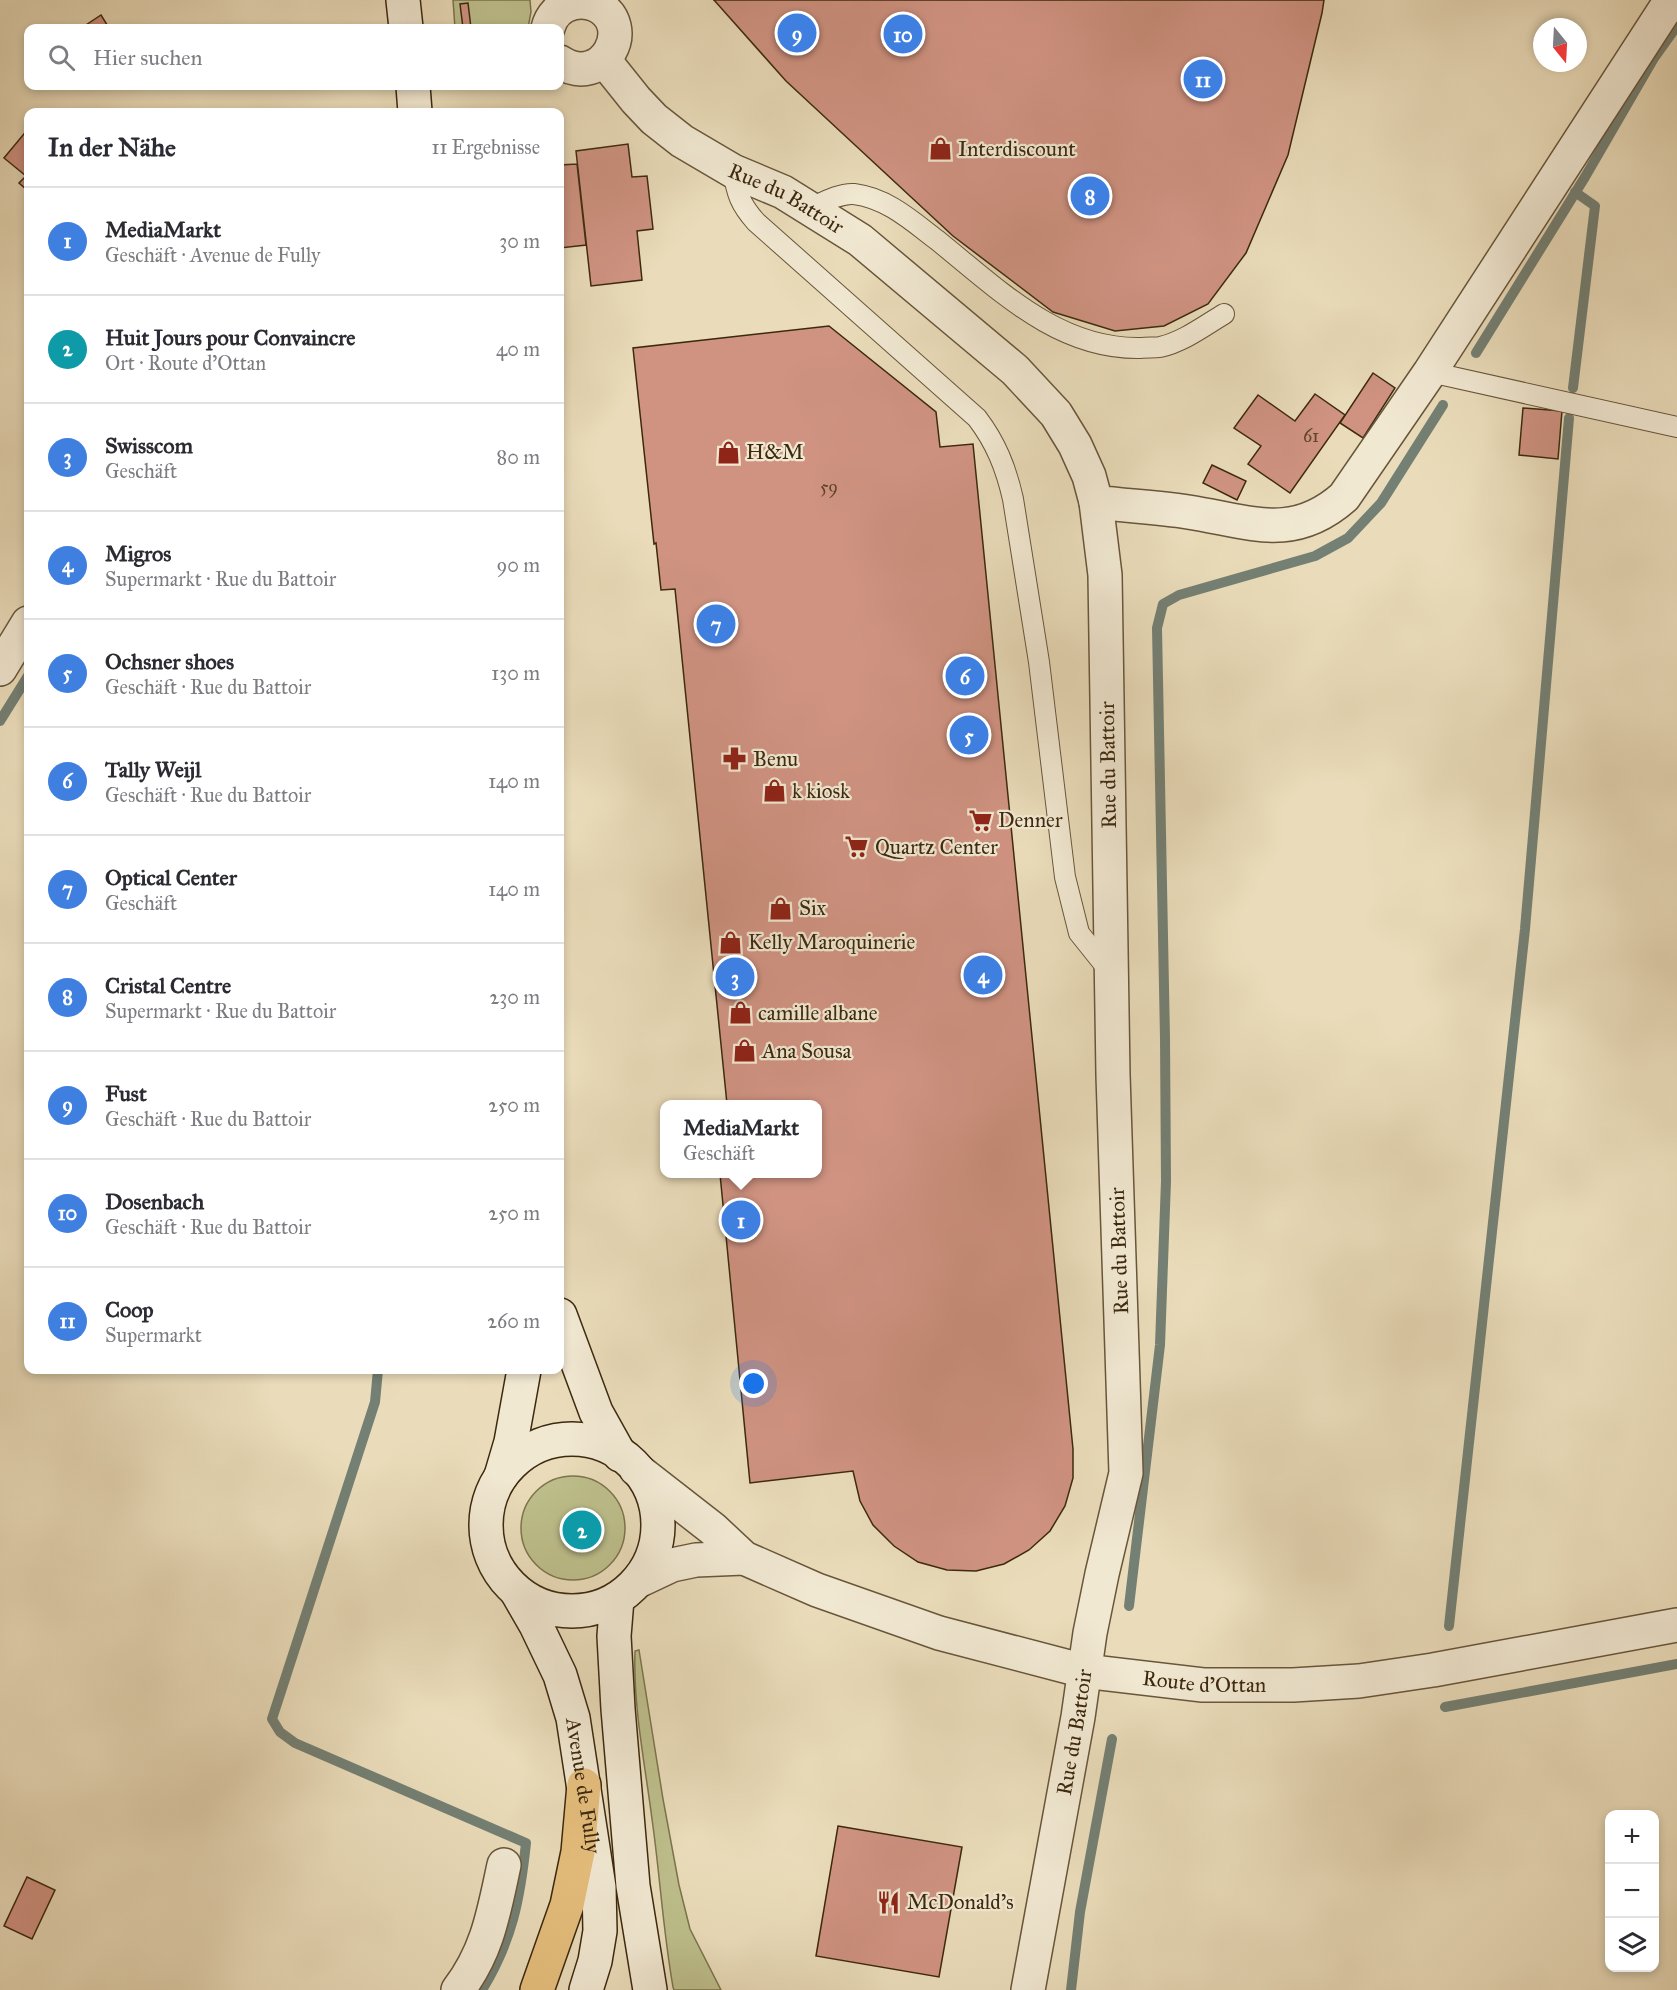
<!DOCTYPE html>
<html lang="de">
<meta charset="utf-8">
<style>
:root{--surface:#fff;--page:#f2f2f3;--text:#2b2b33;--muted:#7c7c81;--line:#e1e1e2;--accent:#111827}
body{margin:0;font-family:"IM FELL Great Primer",serif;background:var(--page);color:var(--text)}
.controls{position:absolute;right:18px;bottom:18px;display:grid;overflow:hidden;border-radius:12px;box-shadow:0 3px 9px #0003}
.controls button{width:54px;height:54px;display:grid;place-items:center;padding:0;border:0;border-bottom:2px solid var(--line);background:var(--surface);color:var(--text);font:30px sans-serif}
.compass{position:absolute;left:1533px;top:18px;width:54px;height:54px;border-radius:50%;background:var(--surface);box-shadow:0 3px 9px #0003;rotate:162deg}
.you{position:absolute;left:754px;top:1384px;width:21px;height:21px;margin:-15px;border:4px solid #fff;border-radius:50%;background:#1a73e8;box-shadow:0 0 0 9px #1a73e833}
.badge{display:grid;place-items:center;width:39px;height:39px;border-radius:50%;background:var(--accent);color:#fff;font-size:20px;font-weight:700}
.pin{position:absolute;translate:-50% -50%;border:3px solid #fff;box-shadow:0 2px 6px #0006}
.popup{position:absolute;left:660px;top:1100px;width:162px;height:78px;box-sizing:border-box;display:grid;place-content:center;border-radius:12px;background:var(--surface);filter:drop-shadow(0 2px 4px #0005);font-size:20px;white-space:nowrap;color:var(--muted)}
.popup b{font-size:22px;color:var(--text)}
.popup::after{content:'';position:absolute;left:50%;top:100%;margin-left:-12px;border:12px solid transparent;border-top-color:var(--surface)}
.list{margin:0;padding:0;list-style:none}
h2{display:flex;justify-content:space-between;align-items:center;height:78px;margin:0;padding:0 24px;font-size:26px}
h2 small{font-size:20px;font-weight:400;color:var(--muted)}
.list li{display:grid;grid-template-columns:39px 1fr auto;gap:18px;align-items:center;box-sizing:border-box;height:108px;padding:0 24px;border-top:2px solid var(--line)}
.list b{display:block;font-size:22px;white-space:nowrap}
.list p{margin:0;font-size:20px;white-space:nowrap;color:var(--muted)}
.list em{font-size:20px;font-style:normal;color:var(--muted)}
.icon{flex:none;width:33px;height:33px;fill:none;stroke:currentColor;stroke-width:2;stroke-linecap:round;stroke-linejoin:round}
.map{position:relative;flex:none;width:1677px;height:1990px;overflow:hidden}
.search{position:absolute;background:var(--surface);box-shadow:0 3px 9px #0003;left:24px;top:24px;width:540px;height:66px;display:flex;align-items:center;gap:15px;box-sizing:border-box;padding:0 21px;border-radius:12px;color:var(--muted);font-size:22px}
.panel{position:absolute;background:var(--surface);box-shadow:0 3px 9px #0003;left:24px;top:108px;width:540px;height:1266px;border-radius:12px}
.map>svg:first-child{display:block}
.green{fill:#bdbf8c;stroke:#7c744e;stroke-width:1.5}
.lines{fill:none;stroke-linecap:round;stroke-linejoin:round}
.stream{stroke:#748074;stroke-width:10}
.building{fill:#d09382;stroke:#3c290f;stroke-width:1.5}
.service-casing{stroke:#68563a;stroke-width:22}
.minor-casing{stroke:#68563a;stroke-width:36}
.secondary-casing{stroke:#3c290f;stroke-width:36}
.motorway-casing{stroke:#3c290f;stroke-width:36}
.service{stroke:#f1e8d2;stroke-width:20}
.minor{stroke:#f1e8d2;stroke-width:33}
.secondary{stroke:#f1e8d2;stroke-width:33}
.motorway{stroke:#e5be7d;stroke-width:33}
.labels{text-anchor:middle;stroke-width:4.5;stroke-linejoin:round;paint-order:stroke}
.number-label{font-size:18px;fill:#61442c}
.poi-label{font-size:21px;fill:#3c290f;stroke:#f1e8d2;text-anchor:start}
.street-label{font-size:21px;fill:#3c290f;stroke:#f1e8d2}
</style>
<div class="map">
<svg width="1677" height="1990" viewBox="0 0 1677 1990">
<rect width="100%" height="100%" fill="#eadcba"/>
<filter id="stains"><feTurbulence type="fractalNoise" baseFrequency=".00333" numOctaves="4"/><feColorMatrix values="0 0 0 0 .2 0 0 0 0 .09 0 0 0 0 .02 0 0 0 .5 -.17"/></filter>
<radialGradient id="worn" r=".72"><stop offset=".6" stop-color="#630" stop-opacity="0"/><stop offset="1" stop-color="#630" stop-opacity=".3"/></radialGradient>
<path class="green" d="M 453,0 L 530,0 L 531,12 L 528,28 L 455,28 Z
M521 1528a52 52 0 1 1 104 0a52 52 0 1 1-104 0Z
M 639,1650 L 663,1799 L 679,1885 L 690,1929 L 721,1990 L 674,1990 L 673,1987 C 663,1931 660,1875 652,1819 C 645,1764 633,1707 635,1651 Z"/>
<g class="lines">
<path class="stream" d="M 1476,353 L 1585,177 L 1654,58 L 1677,26
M 1573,388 L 1595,206 L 1575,192
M 0,721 L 28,676
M 378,1370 L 375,1402 L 272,1719 L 280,1732 L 295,1743 L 526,1843 C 520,1900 512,1941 482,1990
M 1129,1606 L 1160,1345 L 1166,1181 L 1165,1038 L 1157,628 L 1163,604 L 1179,595 L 1315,556 L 1348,538 L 1381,503 L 1443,405
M 1449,1626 L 1525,929 L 1569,418
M 1445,1707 L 1677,1664
M 1071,1990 L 1080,1912 L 1112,1739"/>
</g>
<path class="building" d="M 714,0 L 713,0 L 1324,0 L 1322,13 L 1288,155 L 1246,253 L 1208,304 L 1164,326 L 1115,331 L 1053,312 L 953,236 L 786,81 Z
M 468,3 L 471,28 L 463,28 L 460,4 Z
M 101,15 L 109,28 L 88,28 L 86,25 Z
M 28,129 L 28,191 L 19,183 L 26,176 L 4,158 Z
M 628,144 L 632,177 L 647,176 L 653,229 L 637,231 L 642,280 L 591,286 L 576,151 Z
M 577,164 L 586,245 L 560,248 L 560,165 Z
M 829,326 L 936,412 L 940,447 L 973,444 L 1073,1449 L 1073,1478 L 1065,1506 L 1050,1531 L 1029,1550 L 1004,1564 L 976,1571 L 947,1570 L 918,1562 L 894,1546 L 873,1525 L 860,1501 L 853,1471 L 750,1483 L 720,1174 L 818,1174 L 818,1104 L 727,1104 L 675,589 L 661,590 L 656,543 L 654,544 L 633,348 Z
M 1373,373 L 1395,388 L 1363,438 L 1340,423 Z
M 1315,394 L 1345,415 L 1290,493 L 1248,464 L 1261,446 L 1234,428 L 1258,395 L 1295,421 Z
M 1523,408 L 1562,411 L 1558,459 L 1519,455 Z
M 1212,465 L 1246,481 L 1237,500 L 1203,483 Z
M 838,1826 L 962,1847 L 939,1977 L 816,1956 Z
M 27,1877 L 55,1890 L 32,1939 L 4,1926 Z"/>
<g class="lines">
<defs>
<path id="service" d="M 733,171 C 737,194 740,204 756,222 L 977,418 C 996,443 1006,468 1013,499 L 1039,662 L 1065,877 L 1079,933 L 1111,973
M 811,208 C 824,202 840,193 854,194 C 887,198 912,221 937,240 C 998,289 1058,350 1141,348 C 1147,347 1154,348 1160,347 C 1183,342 1204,326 1224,314
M 1430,372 L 1677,427"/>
<g id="minor">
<path d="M 548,28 C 551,16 560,6 573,3 C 581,1 589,2 596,5 C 638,25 603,90 560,62"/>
<path id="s1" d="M 604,60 L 636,100 L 654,119 L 682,141 L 733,171 L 783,192 L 860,240 L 1015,370 L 1056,414 L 1075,445 L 1089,476 L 1096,502 C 1126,506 1157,507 1188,512 C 1248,521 1292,543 1344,497 L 1430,372 L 1671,0"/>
<path d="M 0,669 L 28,623"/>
<path id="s2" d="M 636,1469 L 713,1529 L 744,1558 L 817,1590 L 939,1633 L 1084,1671 L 1203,1685 L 1293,1685 L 1359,1681 L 1433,1670 L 1677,1625"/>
<path d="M 638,1581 L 672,1565 L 696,1560 L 744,1558"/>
<path d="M 458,1990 C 488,1951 494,1911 504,1865"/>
<path id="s3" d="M 1028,1990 L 1078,1717 L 1090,1633 L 1102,1574 L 1126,1473 L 1113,1075 L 1105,575 L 1096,502"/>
</g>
<g id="secondary">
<path d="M 403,0 L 406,28"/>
<path d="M 413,86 L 415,112"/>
<path d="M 560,1315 L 596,1412 L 620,1455"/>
<circle cx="572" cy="1525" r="86"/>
<path d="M 501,1476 L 511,1442 L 524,1370"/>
<path id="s4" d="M 517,1592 L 536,1625 L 560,1675 L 573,1718 L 599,1887 L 600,1931 L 595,1961 L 586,1990"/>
<path d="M 617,1599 L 614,1636 L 618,1709 L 633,1886 L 650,1990"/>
</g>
<path id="motorway" d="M 537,1990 L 567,1905 L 578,1852 L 584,1785"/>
</defs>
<use href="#service" class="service-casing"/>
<use href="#minor" class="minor-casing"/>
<use href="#secondary" class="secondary-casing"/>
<use href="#motorway" class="motorway-casing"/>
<use href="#service" class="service"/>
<use href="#minor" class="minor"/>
<use href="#secondary" class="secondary"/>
<use href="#motorway" class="motorway"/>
</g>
<defs>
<symbol id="shop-bare" viewBox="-9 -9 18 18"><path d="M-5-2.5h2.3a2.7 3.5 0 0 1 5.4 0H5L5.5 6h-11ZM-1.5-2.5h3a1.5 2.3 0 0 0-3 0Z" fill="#8f2418" stroke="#f1e8d2" stroke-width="2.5" paint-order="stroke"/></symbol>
<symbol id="pharmacy-bare" viewBox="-9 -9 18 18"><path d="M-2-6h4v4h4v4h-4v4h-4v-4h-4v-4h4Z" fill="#8f2418" stroke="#f1e8d2" stroke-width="2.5" paint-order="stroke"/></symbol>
<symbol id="supermarket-bare" viewBox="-9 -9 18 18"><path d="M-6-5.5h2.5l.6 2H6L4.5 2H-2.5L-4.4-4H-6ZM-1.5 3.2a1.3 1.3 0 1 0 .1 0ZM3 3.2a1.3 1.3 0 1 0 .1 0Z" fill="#8f2418" stroke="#f1e8d2" stroke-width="2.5" paint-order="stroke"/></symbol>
<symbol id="restaurant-bare" viewBox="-9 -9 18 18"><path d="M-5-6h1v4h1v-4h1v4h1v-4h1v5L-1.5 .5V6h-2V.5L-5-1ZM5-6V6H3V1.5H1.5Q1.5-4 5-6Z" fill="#8f2418" stroke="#f1e8d2" stroke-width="2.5" paint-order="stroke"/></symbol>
</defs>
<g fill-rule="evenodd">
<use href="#shop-bare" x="924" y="132" width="33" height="33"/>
<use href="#shop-bare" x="712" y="436" width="33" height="33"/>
<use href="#pharmacy-bare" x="718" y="742" width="33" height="33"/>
<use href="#shop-bare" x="758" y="774" width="33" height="33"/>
<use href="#supermarket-bare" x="964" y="804" width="33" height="33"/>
<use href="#supermarket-bare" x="840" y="830" width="33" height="33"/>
<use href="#shop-bare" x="764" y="892" width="33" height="33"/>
<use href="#shop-bare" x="714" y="926" width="33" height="33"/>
<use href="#shop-bare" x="724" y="996" width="33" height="33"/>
<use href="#shop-bare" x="728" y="1034" width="33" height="33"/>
<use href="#restaurant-bare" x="872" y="1886" width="33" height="33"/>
</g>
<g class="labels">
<g class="number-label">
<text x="1311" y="442">61</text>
<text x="829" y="493">59</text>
</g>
<g class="poi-label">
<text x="958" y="156">Interdiscount</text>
<text x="746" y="459">H&amp;M</text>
<text x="753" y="766">Benu</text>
<text x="792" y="798">k kiosk</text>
<text x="998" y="827">Denner</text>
<text x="875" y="854">Quartz Center</text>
<text x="799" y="915">Six</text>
<text x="748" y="949">Kelly Maroquinerie</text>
<text x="758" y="1020">camille albane</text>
<text x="762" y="1058">Ana Sousa</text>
<text x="907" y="1909">McDonald's</text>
</g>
<g class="street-label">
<text dy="7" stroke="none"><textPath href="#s1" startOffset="232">Rue du Battoir</textPath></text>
<text transform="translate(1108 765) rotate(-91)" y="7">Rue du Battoir</text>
<text transform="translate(1119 1251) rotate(-92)" y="7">Rue du Battoir</text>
<text dy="7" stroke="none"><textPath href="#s2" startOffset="620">Route d'Ottan</textPath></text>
<text dy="7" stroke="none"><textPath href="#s3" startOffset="262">Rue du Battoir</textPath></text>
<text dy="7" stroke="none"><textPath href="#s4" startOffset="207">Avenue de Fully</textPath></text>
</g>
</g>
<rect width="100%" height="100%" filter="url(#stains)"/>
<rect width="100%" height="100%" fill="url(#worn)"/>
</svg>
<div class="controls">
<button>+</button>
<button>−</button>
<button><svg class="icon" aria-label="layers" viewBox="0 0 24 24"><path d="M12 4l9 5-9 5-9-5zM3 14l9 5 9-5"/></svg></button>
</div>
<svg class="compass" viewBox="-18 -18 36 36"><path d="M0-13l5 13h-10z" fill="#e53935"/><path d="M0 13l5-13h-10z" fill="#7c7c81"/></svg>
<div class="you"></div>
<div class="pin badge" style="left:741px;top:1220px;background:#3f7fe0">1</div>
<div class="popup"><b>MediaMarkt</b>Geschäft</div>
<div class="pin badge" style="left:582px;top:1530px;background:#0f9aa8">2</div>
<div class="pin badge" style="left:735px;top:977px;background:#3f7fe0">3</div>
<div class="pin badge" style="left:983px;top:975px;background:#3f7fe0">4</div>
<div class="pin badge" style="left:969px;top:735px;background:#3f7fe0">5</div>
<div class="pin badge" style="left:965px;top:676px;background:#3f7fe0">6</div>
<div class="pin badge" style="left:716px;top:624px;background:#3f7fe0">7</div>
<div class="pin badge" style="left:1090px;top:196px;background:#3f7fe0">8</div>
<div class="pin badge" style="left:797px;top:33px;background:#3f7fe0">9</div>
<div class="pin badge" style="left:903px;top:34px;background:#3f7fe0">10</div>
<div class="pin badge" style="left:1203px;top:79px;background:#3f7fe0">11</div>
<div class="search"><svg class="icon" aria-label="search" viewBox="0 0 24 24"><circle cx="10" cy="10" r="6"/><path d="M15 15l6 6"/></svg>Hier suchen</div>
<section class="panel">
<h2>In der Nähe<small>11 Ergebnisse</small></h2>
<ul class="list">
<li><span class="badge" style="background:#3f7fe0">1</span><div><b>MediaMarkt</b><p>Geschäft · Avenue de Fully</p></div><em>30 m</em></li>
<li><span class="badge" style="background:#0f9aa8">2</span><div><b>Huit Jours pour Convaincre</b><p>Ort · Route d'Ottan</p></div><em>40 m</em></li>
<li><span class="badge" style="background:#3f7fe0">3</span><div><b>Swisscom</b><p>Geschäft</p></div><em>80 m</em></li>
<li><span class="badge" style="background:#3f7fe0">4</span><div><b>Migros</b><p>Supermarkt · Rue du Battoir</p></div><em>90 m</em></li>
<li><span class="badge" style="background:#3f7fe0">5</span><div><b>Ochsner shoes</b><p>Geschäft · Rue du Battoir</p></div><em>130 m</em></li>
<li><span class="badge" style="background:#3f7fe0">6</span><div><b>Tally Weijl</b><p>Geschäft · Rue du Battoir</p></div><em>140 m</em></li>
<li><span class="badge" style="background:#3f7fe0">7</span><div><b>Optical Center</b><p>Geschäft</p></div><em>140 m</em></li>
<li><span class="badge" style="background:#3f7fe0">8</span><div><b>Cristal Centre</b><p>Supermarkt · Rue du Battoir</p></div><em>230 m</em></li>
<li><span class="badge" style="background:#3f7fe0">9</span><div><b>Fust</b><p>Geschäft · Rue du Battoir</p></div><em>250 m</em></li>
<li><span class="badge" style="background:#3f7fe0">10</span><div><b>Dosenbach</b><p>Geschäft · Rue du Battoir</p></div><em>250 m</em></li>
<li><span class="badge" style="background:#3f7fe0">11</span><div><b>Coop</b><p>Supermarkt</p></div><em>260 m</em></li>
</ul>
</section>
</div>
